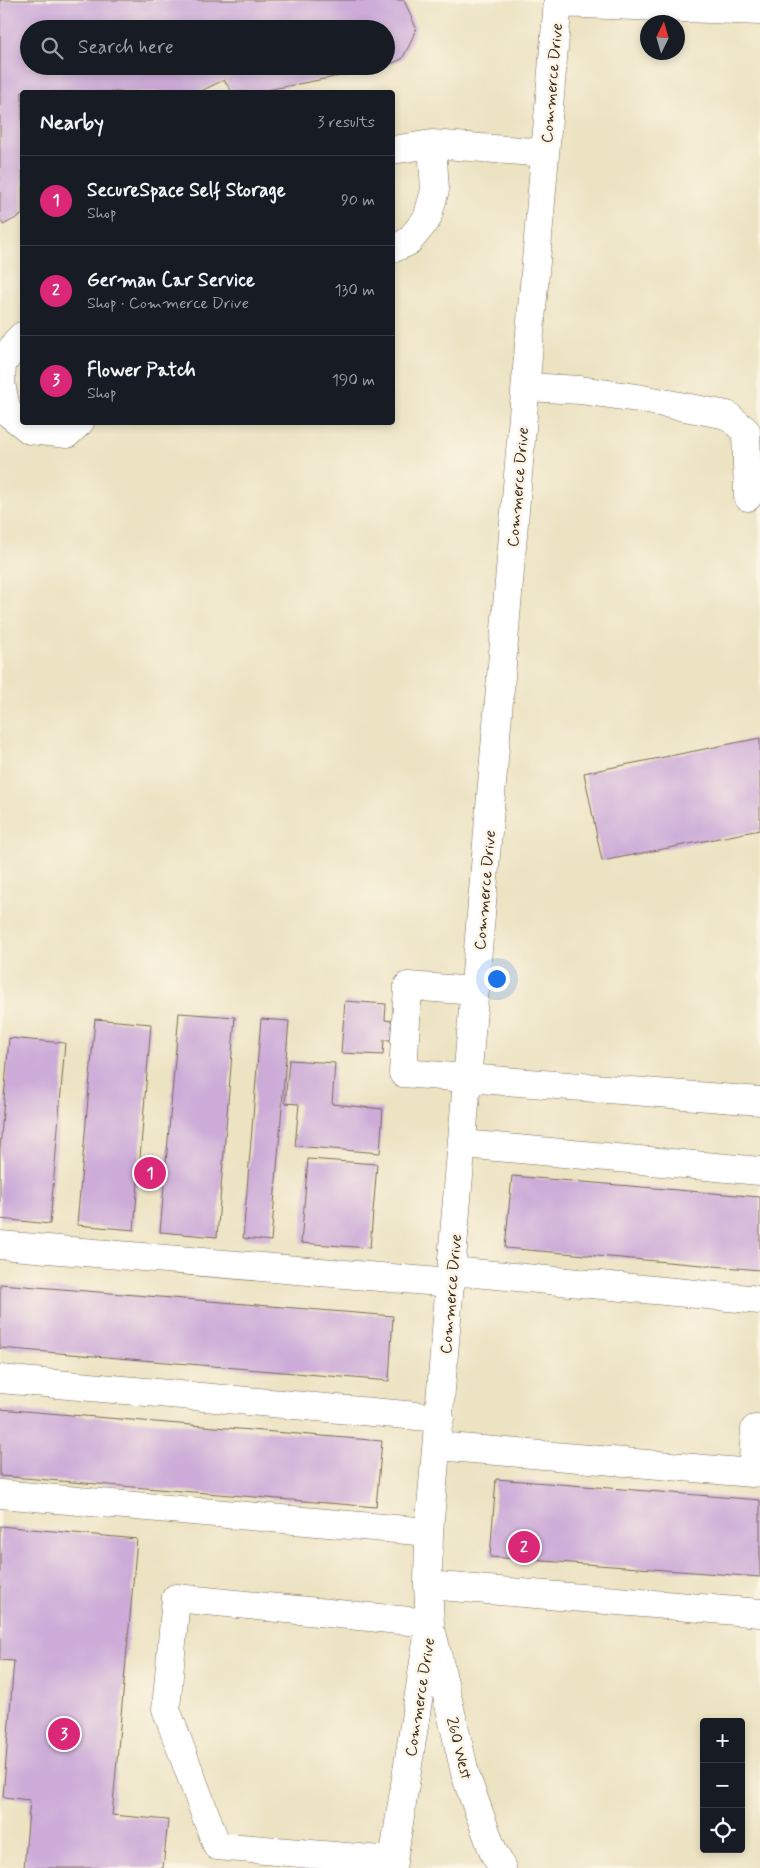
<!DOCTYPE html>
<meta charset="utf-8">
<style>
:root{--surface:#171b24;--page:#242831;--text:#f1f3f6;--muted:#9ea1a6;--line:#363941;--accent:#db2777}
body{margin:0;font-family:Mynerve,sans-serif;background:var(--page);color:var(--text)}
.controls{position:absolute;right:15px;bottom:15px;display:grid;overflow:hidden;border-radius:5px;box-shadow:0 2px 8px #0003}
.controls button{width:45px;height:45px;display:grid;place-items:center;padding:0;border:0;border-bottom:1px solid var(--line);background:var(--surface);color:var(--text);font:25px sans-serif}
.compass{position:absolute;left:640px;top:15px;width:45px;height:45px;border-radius:50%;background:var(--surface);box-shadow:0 2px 8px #0003;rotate:5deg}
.you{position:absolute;left:496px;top:978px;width:18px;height:18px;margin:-12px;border:4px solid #fff;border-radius:50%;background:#1a73e8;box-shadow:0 0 0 8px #1a73e833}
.badge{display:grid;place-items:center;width:32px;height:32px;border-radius:50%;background:var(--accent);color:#fff;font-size:16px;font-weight:700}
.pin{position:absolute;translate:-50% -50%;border:2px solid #fff;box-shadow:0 1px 5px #0006}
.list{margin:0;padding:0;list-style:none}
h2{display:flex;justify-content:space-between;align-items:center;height:65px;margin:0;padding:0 20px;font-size:21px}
h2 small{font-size:16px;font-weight:400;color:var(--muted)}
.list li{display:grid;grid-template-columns:32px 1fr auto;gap:15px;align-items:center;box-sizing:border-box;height:90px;padding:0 20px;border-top:1px solid var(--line)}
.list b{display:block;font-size:19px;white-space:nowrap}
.list p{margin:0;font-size:16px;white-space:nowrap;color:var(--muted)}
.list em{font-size:16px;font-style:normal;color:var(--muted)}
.icon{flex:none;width:28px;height:28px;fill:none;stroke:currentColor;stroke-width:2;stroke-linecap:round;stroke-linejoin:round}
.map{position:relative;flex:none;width:760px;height:1868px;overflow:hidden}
.search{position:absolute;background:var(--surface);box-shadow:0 2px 8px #0003;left:20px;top:20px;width:375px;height:55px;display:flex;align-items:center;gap:12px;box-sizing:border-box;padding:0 18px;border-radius:28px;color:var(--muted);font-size:19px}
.panel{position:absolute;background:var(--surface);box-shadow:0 2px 8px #0003;left:20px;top:90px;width:375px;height:335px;border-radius:5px}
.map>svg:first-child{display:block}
.building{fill:#ccabd8}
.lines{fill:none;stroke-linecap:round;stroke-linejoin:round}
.minor-casing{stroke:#796b58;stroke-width:29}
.minor{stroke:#fff;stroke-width:28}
.labels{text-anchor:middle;stroke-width:5;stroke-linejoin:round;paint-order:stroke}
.street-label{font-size:16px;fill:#3b2a1e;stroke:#fcf5e5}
</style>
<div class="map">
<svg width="760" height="1868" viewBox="0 0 760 1868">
<rect width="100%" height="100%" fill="#fcf5e5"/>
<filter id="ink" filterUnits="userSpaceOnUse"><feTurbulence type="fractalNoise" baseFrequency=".02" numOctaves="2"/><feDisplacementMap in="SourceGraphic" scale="10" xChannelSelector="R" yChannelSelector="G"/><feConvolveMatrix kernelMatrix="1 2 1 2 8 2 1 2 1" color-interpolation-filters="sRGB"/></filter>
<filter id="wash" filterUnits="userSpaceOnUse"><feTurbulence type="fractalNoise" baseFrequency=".0096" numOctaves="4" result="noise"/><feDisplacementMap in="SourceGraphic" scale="20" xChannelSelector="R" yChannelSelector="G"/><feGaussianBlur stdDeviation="1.12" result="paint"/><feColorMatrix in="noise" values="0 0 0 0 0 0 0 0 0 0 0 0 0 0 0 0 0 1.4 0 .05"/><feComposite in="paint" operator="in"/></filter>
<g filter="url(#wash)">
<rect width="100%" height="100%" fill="#ece3c3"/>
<g id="blocks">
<path class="building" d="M 0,0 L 404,0 L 416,28 L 410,44 L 402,59 L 386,66 L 386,29 L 29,29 L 29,66 L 386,67 L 257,92 L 232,92 L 224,80 L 199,92 L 22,92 L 22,215 L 3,225 L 0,218 Z
M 760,738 L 760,830 L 602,861 L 584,773 Z
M 345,1001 L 386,1004 L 385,1020 L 392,1021 L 391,1040 L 384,1040 L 383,1055 L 341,1053 Z
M 179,1013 L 235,1017 L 217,1237 L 160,1232 Z
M 95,1019 L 151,1024 L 134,1230 L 77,1225 Z
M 261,1019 L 289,1021 L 271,1241 L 243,1238 Z
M 9,1038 L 65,1043 L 50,1224 L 0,1219 L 0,1149 Z
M 289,1060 L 335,1063 L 332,1104 L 383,1109 L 380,1153 L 295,1146 L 299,1104 L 285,1103 Z
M 308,1159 L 377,1164 L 370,1248 L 301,1243 Z
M 512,1176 L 760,1197 L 760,1270 L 505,1248 Z
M 0,1284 L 393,1316 L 389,1381 L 0,1348 Z
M 0,1409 L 382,1441 L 376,1507 L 0,1476 Z
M 496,1479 L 760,1500 L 760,1577 L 490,1557 Z
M 0,1526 L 137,1539 L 112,1815 L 168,1820 L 163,1868 L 24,1868 L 30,1800 L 3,1797 L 14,1661 L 0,1660 Z"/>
</g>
</g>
<g filter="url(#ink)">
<use href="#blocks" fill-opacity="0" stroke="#796b58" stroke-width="1"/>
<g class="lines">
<defs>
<path id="minor" d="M 558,3 L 760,11
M 392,150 L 432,144 L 545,153
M 392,249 L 408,242 L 427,219 L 435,190 L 432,144
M 22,336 L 16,342 L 2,365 L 1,383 L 7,412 L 30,430 L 67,434 L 80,422
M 526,387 L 580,390 L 637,398 L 727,415 L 746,431 L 748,497
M 475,991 L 408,986 L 403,1073 L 760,1101
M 463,1144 L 760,1171
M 0,1245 L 451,1283
M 452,1271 L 760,1300
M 0,1379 L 440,1418
M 437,1446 L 752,1473 L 755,1429 L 760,1429
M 0,1494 L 429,1532
M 428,1585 L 760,1613
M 433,1636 L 466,1777 L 493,1851 L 502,1868
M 393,1861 L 217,1846 L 166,1709 L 176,1598 L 430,1623
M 392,1868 L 430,1623 L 428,1585 L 429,1532 L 558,0"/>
</defs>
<use href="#minor" class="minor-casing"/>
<use href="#minor" class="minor"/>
</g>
</g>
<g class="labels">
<g class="street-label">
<text transform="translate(551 83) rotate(-85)" y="6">Commerce Drive</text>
<text transform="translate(517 487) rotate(-85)" y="6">Commerce Drive</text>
<text transform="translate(484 890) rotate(-85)" y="6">Commerce Drive</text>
<text transform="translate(450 1294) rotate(-85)" y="6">Commerce Drive</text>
<text transform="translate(419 1697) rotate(-81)" y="6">Commerce Drive</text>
<text transform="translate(460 1748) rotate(76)" y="6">260 West</text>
</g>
</g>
</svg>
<div class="controls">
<button>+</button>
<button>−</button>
<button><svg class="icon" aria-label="locate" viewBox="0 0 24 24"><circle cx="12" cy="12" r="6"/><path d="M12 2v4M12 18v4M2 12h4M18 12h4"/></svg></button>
</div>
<svg class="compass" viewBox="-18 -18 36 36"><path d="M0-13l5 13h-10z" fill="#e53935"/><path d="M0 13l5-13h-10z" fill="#9ea1a6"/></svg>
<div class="you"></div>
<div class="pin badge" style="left:150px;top:1173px">1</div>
<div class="pin badge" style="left:524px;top:1547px">2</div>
<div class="pin badge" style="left:64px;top:1734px">3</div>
<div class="search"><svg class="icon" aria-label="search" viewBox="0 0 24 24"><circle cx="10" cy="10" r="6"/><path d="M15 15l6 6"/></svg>Search here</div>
<section class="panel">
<h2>Nearby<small>3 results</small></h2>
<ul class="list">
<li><span class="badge">1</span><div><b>SecureSpace Self Storage</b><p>Shop</p></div><em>90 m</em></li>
<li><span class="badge">2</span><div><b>German Car Service</b><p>Shop · Commerce Drive</p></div><em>130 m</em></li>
<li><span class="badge">3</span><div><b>Flower Patch</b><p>Shop</p></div><em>190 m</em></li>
</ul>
</section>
</div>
